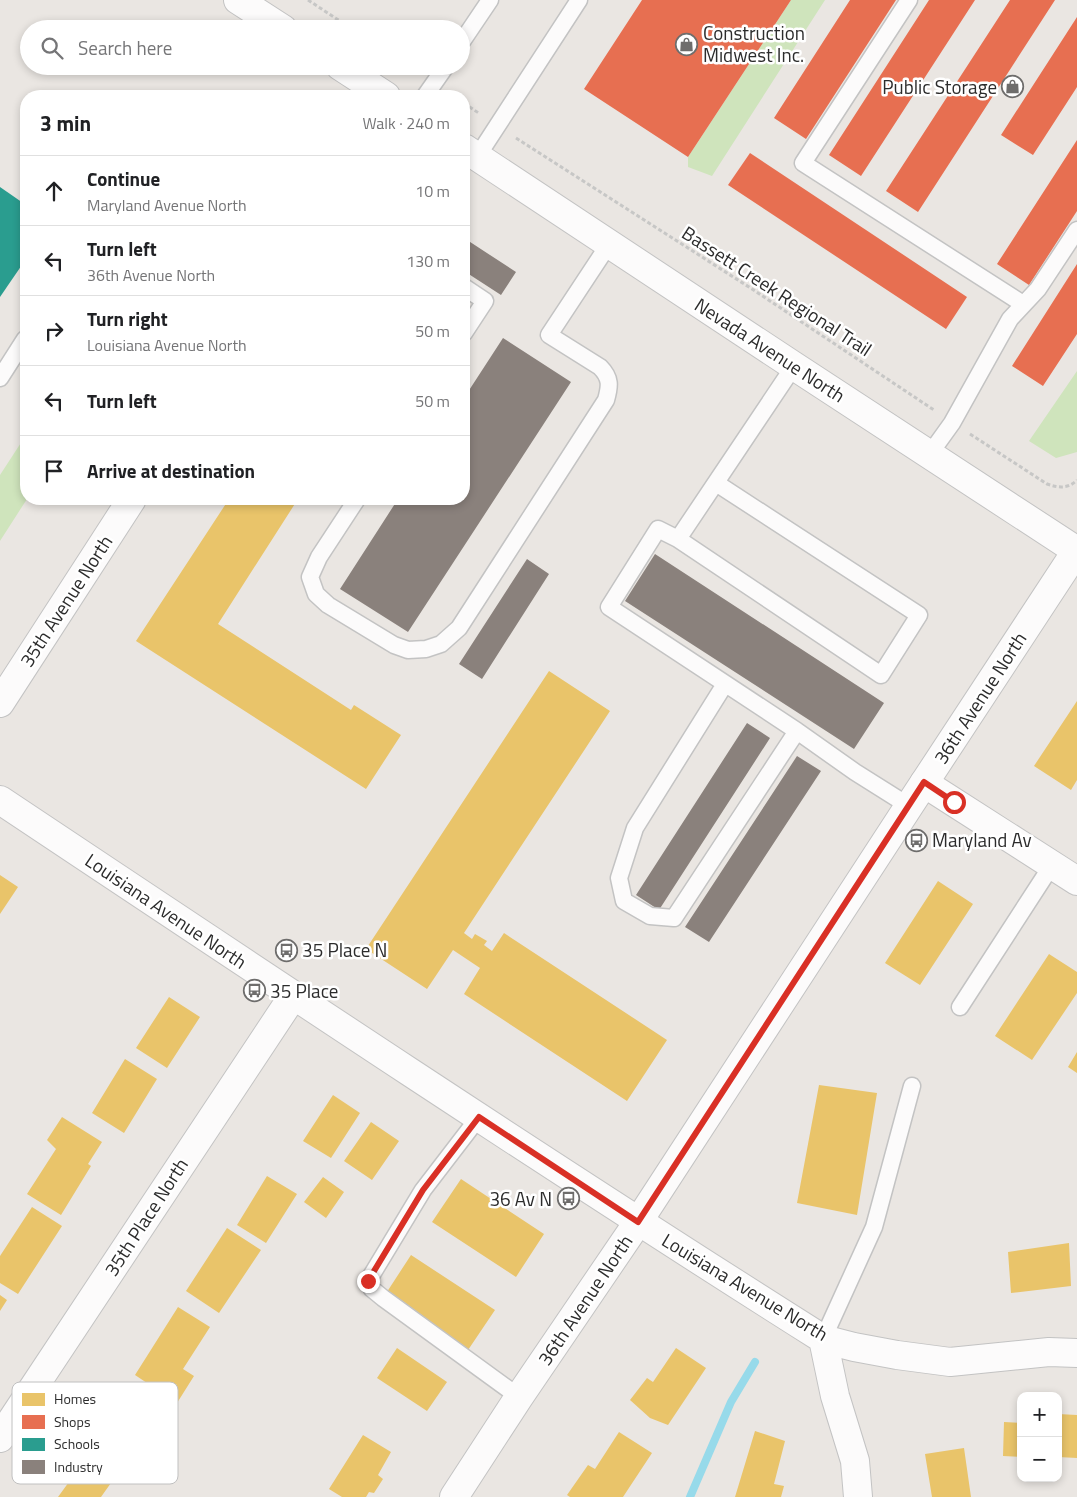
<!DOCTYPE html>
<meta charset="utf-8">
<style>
:root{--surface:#fff;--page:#f2f2f2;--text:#202124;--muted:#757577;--line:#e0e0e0}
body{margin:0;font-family:"Titillium Web",sans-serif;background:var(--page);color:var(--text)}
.controls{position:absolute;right:15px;bottom:15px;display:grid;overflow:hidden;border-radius:10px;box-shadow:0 2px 8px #0003}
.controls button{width:45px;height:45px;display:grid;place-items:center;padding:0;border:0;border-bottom:1px solid var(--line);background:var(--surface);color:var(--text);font:25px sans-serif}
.stop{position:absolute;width:15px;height:15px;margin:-11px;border:4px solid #d93025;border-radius:50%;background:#fff}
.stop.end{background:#d93025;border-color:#fff;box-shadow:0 1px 5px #0008}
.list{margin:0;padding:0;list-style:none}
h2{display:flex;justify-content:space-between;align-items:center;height:65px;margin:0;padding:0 20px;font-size:21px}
h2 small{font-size:16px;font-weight:400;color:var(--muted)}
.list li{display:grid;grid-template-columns:32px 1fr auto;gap:15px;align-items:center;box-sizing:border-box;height:70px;padding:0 20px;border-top:1px solid var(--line)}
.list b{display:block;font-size:19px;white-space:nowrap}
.list p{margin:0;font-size:16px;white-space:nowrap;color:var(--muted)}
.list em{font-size:16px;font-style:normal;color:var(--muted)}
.icon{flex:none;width:28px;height:28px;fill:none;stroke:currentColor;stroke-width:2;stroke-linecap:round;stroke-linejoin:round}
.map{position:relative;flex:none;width:1077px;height:1497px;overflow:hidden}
.search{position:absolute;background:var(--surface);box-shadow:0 2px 8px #0003;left:20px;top:20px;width:450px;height:55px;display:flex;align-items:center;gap:12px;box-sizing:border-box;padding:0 18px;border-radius:28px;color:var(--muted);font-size:19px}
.panel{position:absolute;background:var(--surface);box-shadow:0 2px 8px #0003;left:20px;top:90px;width:450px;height:415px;border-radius:20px}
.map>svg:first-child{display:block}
.green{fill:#cfe4bc}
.homes{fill:#e9c46a}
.shops{fill:#e76f51}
.schools{fill:#2a9d8f}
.industry{fill:#8a817c}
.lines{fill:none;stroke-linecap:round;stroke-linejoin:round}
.stream{stroke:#97daea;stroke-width:8}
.lane-casing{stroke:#c3c3c3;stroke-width:19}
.street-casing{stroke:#c3c3c3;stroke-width:30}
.secondary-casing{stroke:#c3c3c3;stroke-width:30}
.path{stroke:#c7c7c6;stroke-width:3;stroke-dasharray:4 2.5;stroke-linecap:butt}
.lane{stroke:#fcfbfb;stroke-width:16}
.street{stroke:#fcfbfb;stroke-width:28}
.secondary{stroke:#fcfbfb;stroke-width:28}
.route{stroke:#d93025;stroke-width:6}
.labels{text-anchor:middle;stroke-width:5;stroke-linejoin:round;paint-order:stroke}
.poi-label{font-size:19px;fill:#2c2c2c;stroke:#fff;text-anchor:start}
.street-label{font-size:19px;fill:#2c2c2c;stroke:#fff}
.key{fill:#fff;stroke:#c0c0c0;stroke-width:1}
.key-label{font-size:14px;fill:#2c2c2c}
</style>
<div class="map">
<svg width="1077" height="1497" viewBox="0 0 1077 1497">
<rect width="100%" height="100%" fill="#eae6e2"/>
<path class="green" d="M 791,0 L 825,0 L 712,176 L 688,167 L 688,157 Z
M 1077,371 L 1077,452 L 1056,458 L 1029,441 Z
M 26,435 L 26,499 L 27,499 L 0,541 L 0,475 Z"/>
<path class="homes" d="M 229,499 L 298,499 L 218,624 L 351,710 L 354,705 L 401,735 L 366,789 L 136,641 Z
M 549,671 L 610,711 L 464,933 L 472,939 L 475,934 L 487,941 L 484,945 L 492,951 L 504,933 L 667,1040 L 627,1101 L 464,994 L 480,968 L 453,950 L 427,989 L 366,949 Z
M 1077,701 L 1077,780 L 1071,790 L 1034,766 Z
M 0,875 L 18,887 L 0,914 Z
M 938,881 L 973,904 L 920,985 L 885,963 Z
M 1049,954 L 1077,972 L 1077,993 L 1032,1060 L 995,1036 Z
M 169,997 L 200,1017 L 167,1068 L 136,1048 Z
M 1077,1052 L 1077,1073 L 1068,1067 Z
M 125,1059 L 157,1079 L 124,1133 L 92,1113 Z
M 819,1085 L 877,1093 L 857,1215 L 797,1203 Z
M 333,1095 L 360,1113 L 331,1158 L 303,1141 Z
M 62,1117 L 102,1142 L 88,1164 L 91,1166 L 61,1215 L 27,1194 L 56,1149 L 47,1140 Z
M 371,1122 L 399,1141 L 372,1180 L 344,1161 Z
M 267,1176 L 297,1194 L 266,1243 L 237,1225 Z
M 323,1177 L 344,1192 L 326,1218 L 304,1202 Z
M 461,1179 L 544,1234 L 516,1277 L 432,1222 Z
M 32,1207 L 62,1226 L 18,1294 L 0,1283 L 0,1256 Z
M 227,1228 L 261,1250 L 219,1313 L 186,1291 Z
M 1069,1243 L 1071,1286 L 1011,1293 L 1008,1252 Z
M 411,1255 L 495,1310 L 466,1353 L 383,1298 Z
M 0,1295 L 7,1300 L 0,1311 Z
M 178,1307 L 210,1327 L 183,1369 L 194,1376 L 177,1403 L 135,1375 Z
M 397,1348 L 447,1382 L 427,1411 L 377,1378 Z
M 676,1348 L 706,1368 L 668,1425 L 650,1418 L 630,1400 L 647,1378 L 653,1382 Z
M 1058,1414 L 1077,1415 L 1077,1458 L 1058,1457 Z
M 1004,1422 L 1021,1423 L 1021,1457 L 1003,1456 Z
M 755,1431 L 785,1441 L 774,1484 L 784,1486 L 781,1497 L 735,1497 Z
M 619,1432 L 652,1453 L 623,1497 L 570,1497 L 567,1495 L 588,1465 L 595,1469 Z
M 363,1435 L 391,1452 L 378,1475 L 383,1479 L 374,1493 L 369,1492 L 366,1497 L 342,1497 L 329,1489 Z
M 964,1448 L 971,1497 L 932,1497 L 925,1454 Z
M 90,1453 L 118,1473 L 101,1497 L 58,1497 Z"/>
<path class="shops" d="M 642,0 L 791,0 L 688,157 L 584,89 Z
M 850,0 L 896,0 L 806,139 L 774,118 Z
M 929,0 L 975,0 L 861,176 L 829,155 Z
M 1010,0 L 1055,0 L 918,212 L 886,191 Z
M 1077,17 L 1077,87 L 1033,155 L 1001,135 Z
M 1077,140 L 1077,211 L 1029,285 L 997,264 Z
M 750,153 L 967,297 L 946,329 L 728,185 Z
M 1077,264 L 1077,334 L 1043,386 L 1012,366 Z"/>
<path class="schools" d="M 0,187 L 26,205 L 26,259 L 0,297 Z"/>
<path class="industry" d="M 464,238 L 516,272 L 501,295 L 464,271 Z
M 503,338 L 571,382 L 408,632 L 340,589 L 398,499 L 464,499 L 464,398 Z
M 655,554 L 884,703 L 854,749 L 625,601 Z
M 527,559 L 549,574 L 482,679 L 459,664 Z
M 747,723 L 770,738 L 659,910 L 636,895 Z
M 797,756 L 821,771 L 709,942 L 685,927 Z"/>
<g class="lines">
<path class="stream" d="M 690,1497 L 731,1402 L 755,1362"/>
<defs>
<path id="lane" d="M 909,0 L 803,163 L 1023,304
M 461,43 L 490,0
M 425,96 L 446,66
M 477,157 L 579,0
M 464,287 L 485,301 L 464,333
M 794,366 L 678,539 L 658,529 L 609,607 L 797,731 L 855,772 L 909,806
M 0,378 L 25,339
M 929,455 L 952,423 L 1010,319 L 1038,289 L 1077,230
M 357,499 L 319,557 L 310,577 L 316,594 L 328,605 L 394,645 L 408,650 L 426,649 L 441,644 L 459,628 L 606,400 C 610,386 611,378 600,367 L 549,335 L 609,244
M 678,539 L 881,675 L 919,615 L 716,483
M 725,684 L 635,828 L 619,878 L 624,901 L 650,916 L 674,918 L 797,731
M 960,1007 L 1052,865
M 479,1117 L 423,1190 L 368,1281 L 372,1289 L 383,1298 L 519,1397
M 823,1339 L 874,1227 L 912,1086"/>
<path id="street" d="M 238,0 L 283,29
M 340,66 L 386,96
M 464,148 L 794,366 L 1077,551
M 0,703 L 132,499
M 924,783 L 1077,881
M 0,800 C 273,982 546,1164 823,1339 L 854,1347 L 897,1355 L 950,1362 L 1049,1352 L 1077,1353
M 823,1339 L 835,1396 L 855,1461 L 858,1497
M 0,1438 L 293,996"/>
<path id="secondary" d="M 454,1497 L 519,1397 L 638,1222 L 909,806 L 1077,550"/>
</defs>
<use href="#lane" class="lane-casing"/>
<use href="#street" class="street-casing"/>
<use href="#secondary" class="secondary-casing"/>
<path class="path" d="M 308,0 L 352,29
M 408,66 L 416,71
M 464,103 L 480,114
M 516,138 L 752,289 L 934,410
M 970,434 L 1047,484 C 1059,488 1068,489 1077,480"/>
<use href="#lane" class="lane"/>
<use href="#street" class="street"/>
<use href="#secondary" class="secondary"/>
</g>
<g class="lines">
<path class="route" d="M 368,1281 L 423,1190 L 479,1117 L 638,1222 L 924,782 L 954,802"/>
</g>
<defs>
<symbol id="shop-ring" viewBox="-11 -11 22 22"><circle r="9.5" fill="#fff" stroke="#6e6d6c" stroke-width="1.5"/><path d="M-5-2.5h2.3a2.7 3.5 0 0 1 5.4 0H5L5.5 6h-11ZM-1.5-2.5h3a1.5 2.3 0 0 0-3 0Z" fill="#6e6d6c"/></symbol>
<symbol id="bus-ring" viewBox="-11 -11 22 22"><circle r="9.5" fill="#fff" stroke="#6e6d6c" stroke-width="1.5"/><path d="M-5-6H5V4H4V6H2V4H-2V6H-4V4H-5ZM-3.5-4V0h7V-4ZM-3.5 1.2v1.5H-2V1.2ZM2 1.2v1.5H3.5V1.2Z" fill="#6e6d6c"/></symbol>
</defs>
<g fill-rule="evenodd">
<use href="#shop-ring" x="674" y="32" width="25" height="25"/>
<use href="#shop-ring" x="1000" y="74" width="25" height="25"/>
<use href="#bus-ring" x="904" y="828" width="25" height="25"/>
<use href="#bus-ring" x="274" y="938" width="25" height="25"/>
<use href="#bus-ring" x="242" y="978" width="25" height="25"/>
<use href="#bus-ring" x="556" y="1186" width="25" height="25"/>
</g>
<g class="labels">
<g class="poi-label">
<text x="703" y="40">Construction<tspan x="703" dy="22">Midwest Inc.</tspan></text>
<text x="997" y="94" text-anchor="end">Public Storage</text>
<text x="932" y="847">Maryland Av</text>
<text x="302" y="957">35 Place N</text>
<text x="270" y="998">35 Place</text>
<text x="552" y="1206" text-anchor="end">36 Av N</text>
</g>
<g class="street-label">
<text transform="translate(777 291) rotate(33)" y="7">Bassett Creek Regional Trail</text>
<text transform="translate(770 350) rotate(33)" y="7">Nevada Avenue North</text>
<text transform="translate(66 601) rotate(-57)" y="7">35th Avenue North</text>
<text transform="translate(980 698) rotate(-57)" y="7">36th Avenue North</text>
<text transform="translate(166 911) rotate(34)" y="7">Louisiana Avenue North</text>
<text transform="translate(146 1217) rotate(-57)" y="7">35th Place North</text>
<text transform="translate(745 1287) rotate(31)" y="7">Louisiana Avenue North</text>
<text transform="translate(585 1300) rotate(-56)" y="7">36th Avenue North</text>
</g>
</g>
<rect x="12" y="1382" width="166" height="102" rx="8" class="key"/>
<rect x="22" y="1393" width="23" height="13" fill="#e9c46a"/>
<rect x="22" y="1415" width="23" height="14" fill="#e76f51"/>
<rect x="22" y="1438" width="23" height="13" fill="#2a9d8f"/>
<rect x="22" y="1460" width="23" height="14" fill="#8a817c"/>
<g class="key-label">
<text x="54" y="1404">Homes</text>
<text x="54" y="1427">Shops</text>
<text x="54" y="1449">Schools</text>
<text x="54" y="1472">Industry</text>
</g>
</svg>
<div class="controls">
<button>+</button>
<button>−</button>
</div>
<div class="stop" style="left:954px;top:802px"></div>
<div class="stop end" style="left:368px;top:1281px"></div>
<div class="search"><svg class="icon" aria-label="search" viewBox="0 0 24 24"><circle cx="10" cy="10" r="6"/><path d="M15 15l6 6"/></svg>Search here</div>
<section class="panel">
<h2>3 min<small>Walk · 240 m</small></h2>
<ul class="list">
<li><svg class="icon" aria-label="ahead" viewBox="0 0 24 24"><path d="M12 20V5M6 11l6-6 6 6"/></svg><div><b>Continue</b><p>Maryland Avenue North</p></div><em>10 m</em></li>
<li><svg class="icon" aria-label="left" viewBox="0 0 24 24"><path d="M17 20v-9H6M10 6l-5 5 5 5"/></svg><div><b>Turn left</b><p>36th Avenue North</p></div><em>130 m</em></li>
<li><svg class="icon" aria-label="right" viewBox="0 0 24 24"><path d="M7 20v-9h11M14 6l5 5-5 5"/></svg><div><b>Turn right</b><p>Louisiana Avenue North</p></div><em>50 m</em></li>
<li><svg class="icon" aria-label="left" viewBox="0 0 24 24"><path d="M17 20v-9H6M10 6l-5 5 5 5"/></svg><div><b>Turn left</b></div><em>50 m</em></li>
<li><svg class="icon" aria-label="arrive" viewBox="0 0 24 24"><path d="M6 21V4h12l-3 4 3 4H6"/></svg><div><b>Arrive at destination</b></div></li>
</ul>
</section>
</div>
